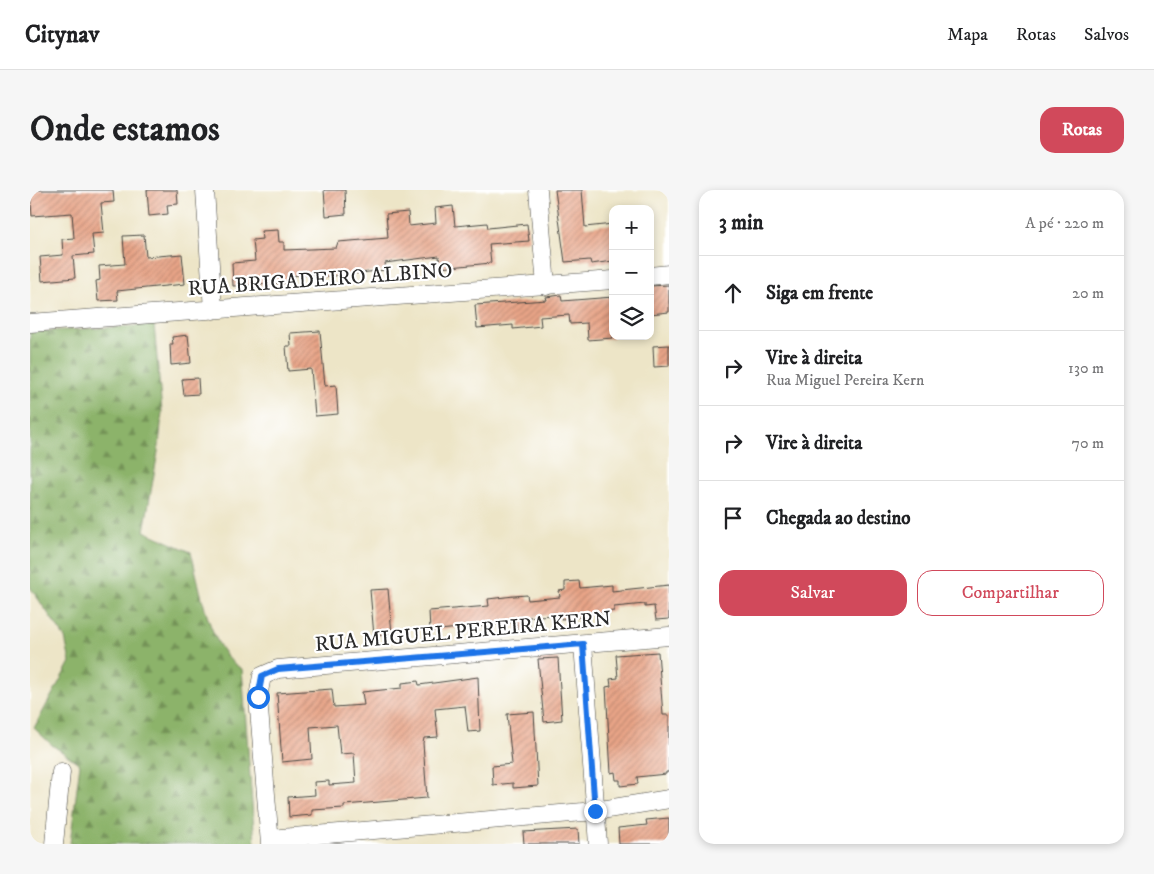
<!DOCTYPE html>
<html lang="pt">
<meta charset="utf-8">
<style>
:root{--surface:#fff;--page:#f6f6f6;--text:#202124;--muted:#757577;--line:#e0e0e0;--accent:#d1495b}
body{margin:0;font-family:"IM FELL DW Pica",serif;background:var(--page);color:var(--text)}
.controls{position:absolute;right:15px;top:15px;display:grid;overflow:hidden;border-radius:10px;box-shadow:0 2px 8px #0003}
.controls button{width:45px;height:45px;display:grid;place-items:center;padding:0;border:0;border-bottom:1px solid var(--line);background:var(--surface);color:var(--text);font:25px sans-serif}
.stop{position:absolute;width:15px;height:15px;margin:-11px;border:4px solid #1a73e8;border-radius:50%;background:#fff}
.stop.end{background:#1a73e8;border-color:#fff;box-shadow:0 1px 5px #0008}
.list{margin:0;padding:0;list-style:none}
h2{display:flex;justify-content:space-between;align-items:center;height:65px;margin:0;padding:0 20px;font-size:21px}
h2 small{font-size:16px;font-weight:400;color:var(--muted)}
.list li{display:grid;grid-template-columns:32px 1fr auto;gap:15px;align-items:center;box-sizing:border-box;height:75px;padding:0 20px;border-top:1px solid var(--line)}
.list b{display:block;font-size:19px;white-space:nowrap}
.list p{margin:0;font-size:16px;white-space:nowrap;color:var(--muted)}
.list em{font-size:16px;font-style:normal;color:var(--muted)}
.actions{display:flex;gap:10px;padding:15px 20px}
.actions a{flex:1;padding:11px 0;border:1px solid var(--accent);border-radius:15px;text-align:center;font-size:18px;color:var(--accent)}
.actions .main{background:var(--accent);color:#fff}
.icon{flex:none;width:28px;height:28px;fill:none;stroke:currentColor;stroke-width:2;stroke-linecap:round;stroke-linejoin:round}
.map{position:relative;flex:none;width:639px;height:654px;overflow:hidden;border-radius:15px}
header{display:flex;align-items:center;gap:30px;box-sizing:border-box;height:70px;padding:0 25px;background:var(--surface);border-bottom:1px solid var(--line)}
header strong{font-size:24px}
nav{display:flex;gap:28px;margin-inline-start:auto;font-size:18px}
.intro{display:flex;align-items:center;justify-content:space-between;box-sizing:border-box;height:120px;padding:0 30px}
h1{margin:0;font-size:35px}
.button{padding:12px 22px;border-radius:15px;background:var(--accent);color:#fff;font-size:18px;font-weight:700}
main{display:flex;gap:30px;padding:0 30px}
aside{flex:1;background:var(--surface);border-radius:15px;box-shadow:0 2px 8px #0003}
.map>svg:first-child{display:block}
.forest{fill:url(#forest-firs);stroke:#5c6f4a}
.building{fill:url(#building-hatch)}
.lines{fill:none;stroke-linecap:round;stroke-linejoin:round}
.minor-casing{stroke:#484742;stroke-width:19}
.minor{stroke:#fff;stroke-width:18}
.route{stroke:#1a73e8;stroke-width:6}
.labels{text-anchor:middle;stroke-width:4.5;stroke-linejoin:round;paint-order:stroke}
.street-label{font-size:21px;fill:#2b2b2b;stroke:#fff}
</style>
<header>
<strong>Citynav</strong>
<nav><a>Mapa</a><a>Rotas</a><a>Salvos</a></nav>
</header>
<div class="intro"><h1>Onde estamos</h1><a class="button">Rotas</a></div>
<main>
<div class="map">
<svg width="639" height="654" viewBox="0 0 639 654">
<defs>
<pattern id="forest-firs" width="22" height="20" patternUnits="userSpaceOnUse" patternTransform="scale(1.25)"><rect width="22" height="20" fill="#8cb36a"/><path d="M5 1l3.5 6h-7zM16 11l3.5 6h-7z" fill="#739257"/></pattern>
<pattern id="building-hatch" width="6" height="6" patternUnits="userSpaceOnUse" patternTransform="scale(1.25)"><rect width="6" height="6" fill="#e8a487"/><path d="M-1 1l2-2M0 6l6-6M5 7l2-2" fill="none" stroke="#bc866f"/></pattern>
</defs>
<rect width="100%" height="100%" fill="#fff"/>
<filter id="ink" filterUnits="userSpaceOnUse"><feTurbulence type="fractalNoise" baseFrequency=".02" numOctaves="2"/><feDisplacementMap in="SourceGraphic" scale="10" xChannelSelector="R" yChannelSelector="G"/><feConvolveMatrix kernelMatrix="1 2 1 2 8 2 1 2 1" color-interpolation-filters="sRGB"/></filter>
<filter id="wash" filterUnits="userSpaceOnUse"><feTurbulence type="fractalNoise" baseFrequency=".0096" numOctaves="4" result="noise"/><feDisplacementMap in="SourceGraphic" scale="20" xChannelSelector="R" yChannelSelector="G"/><feGaussianBlur stdDeviation="1.12" result="paint"/><feColorMatrix in="noise" values="0 0 0 0 0 0 0 0 0 0 0 0 0 0 0 0 0 1.4 0 .05"/><feComposite in="paint" operator="in"/></filter>
<g filter="url(#wash)">
<rect width="100%" height="100%" fill="#ede5c7"/>
<path class="forest" d="M 124,135 L 132,222 L 129,256 L 114,341 L 161,362 C 170,396 179,462 212,479 L 225,654 L 40,654 L 50,574 L 22,555 L 4,538 L 40,472 L 35,448 L 0,397 L 0,142 Z"/>
<g id="blocks">
<path class="building" d="M 0,0 L 83,0 L 84,12 L 71,13 L 74,43 L 62,44 L 64,64 L 43,66 L 45,88 L 12,91 L 10,67 L 33,65 L 32,49 L 44,48 L 42,23 L 2,26 Z
M 117,0 L 147,0 L 148,14 L 137,15 L 138,24 L 119,26 Z
M 294,0 L 315,0 L 316,24 L 296,26 Z
M 525,0 L 552,0 L 555,37 L 583,34 L 583,71 L 561,74 L 560,70 L 535,72 Z
M 423,16 L 425,36 L 457,33 L 458,38 L 497,34 L 499,51 L 459,54 L 461,73 L 410,78 L 409,66 L 355,73 L 356,80 L 287,88 L 286,84 L 257,86 L 257,93 L 203,96 L 202,73 L 225,71 L 223,50 L 232,49 L 231,41 L 248,40 L 249,52 L 254,52 L 254,60 L 306,58 L 308,52 L 358,48 L 356,24 L 378,22 L 379,36 L 406,33 L 405,18 Z
M 114,45 L 116,67 L 152,64 L 155,94 L 87,101 L 88,110 L 68,111 L 66,91 L 70,90 L 69,76 L 95,74 L 93,46 Z
M 639,95 L 639,122 L 620,124 L 620,96 Z
M 531,105 L 532,111 L 583,107 L 583,148 L 558,150 L 557,133 L 540,134 L 539,125 L 510,127 L 511,136 L 483,139 L 483,135 L 447,138 L 445,115 L 517,110 L 516,107 Z
M 290,141 L 295,196 L 306,195 L 308,224 L 285,226 L 281,179 L 258,181 L 256,156 L 261,156 L 260,143 Z
M 158,145 L 161,173 L 141,175 L 140,154 L 143,154 L 142,147 Z
M 639,155 L 639,176 L 624,177 L 623,156 Z
M 168,188 L 169,204 L 154,205 L 152,189 Z
M 549,391 L 550,398 L 582,395 L 582,401 L 639,395 L 639,429 L 626,430 L 624,416 L 615,417 L 615,414 L 584,417 L 584,421 L 552,424 L 552,427 L 531,429 L 531,424 L 499,427 L 500,439 L 487,441 L 486,432 L 400,441 L 399,421 L 459,416 L 458,409 L 484,406 L 497,405 L 498,410 L 530,407 L 529,401 L 535,400 L 535,392 Z
M 358,399 L 362,444 L 344,446 L 340,400 Z
M 628,462 L 633,525 L 639,525 L 639,582 L 636,582 L 636,584 L 607,587 L 608,594 L 590,596 L 590,590 L 586,590 L 585,582 L 581,583 L 576,497 L 581,496 L 580,489 L 588,488 L 586,465 Z
M 528,468 L 532,530 L 514,532 L 508,469 Z
M 448,487 L 450,541 L 438,542 L 435,516 L 405,519 L 408,547 L 394,548 L 393,553 L 397,608 L 314,615 L 314,618 L 282,620 L 282,625 L 259,627 L 258,607 L 285,605 L 284,592 L 299,591 L 299,595 L 326,593 L 324,563 L 310,564 L 307,535 L 280,537 L 282,569 L 252,572 L 247,503 L 302,499 L 304,517 L 334,515 L 332,502 L 372,498 L 372,493 L 388,491 L 389,495 Z
M 504,522 L 508,596 L 483,598 L 483,593 L 463,595 L 462,576 L 482,574 L 477,524 Z
M 639,628 L 639,654 L 589,654 L 588,638 L 617,635 L 616,630 Z
M 548,639 L 549,654 L 494,654 L 493,642 Z"/>
</g>
</g>
<g filter="url(#ink)">
<use href="#blocks" fill-opacity="0" stroke="#484742" stroke-width="1"/>
<g class="lines">
<defs>
<path id="minor" d="M 175,0 L 183,120
M 508,0 L 516,96
M 620,86 L 639,84
M 0,133 L 583,90
M 553,454 L 568,654
M 240,649 L 565,621 L 639,609
M 24,654 L 31,582
M 240,654 L 228,507 L 232,486 L 248,479 L 639,446"/>
</defs>
<use href="#minor" class="minor-casing"/>
<use href="#minor" class="minor"/>
</g>
</g>
<g class="lines" filter="url(#ink)">
<path class="route" d="M 228,507 L 232,486 L 248,479 L 553,454 L 565,621"/>
</g>
<g class="labels">
<g class="street-label">
<text transform="translate(290 89) rotate(-4)" y="7">RUA BRIGADEIRO ALBINO</text>
<text transform="translate(433 441) rotate(-5)" y="7">RUA MIGUEL PEREIRA KERN</text>
</g>
</g>
</svg>
<div class="controls">
<button>+</button>
<button>−</button>
<button><svg class="icon" aria-label="layers" viewBox="0 0 24 24"><path d="M12 4l9 5-9 5-9-5zM3 14l9 5 9-5"/></svg></button>
</div>
<div class="stop" style="left:228px;top:507px"></div>
<div class="stop end" style="left:565px;top:621px"></div>
</div>
<aside>
<h2>3 min<small>A pé · 220 m</small></h2>
<ul class="list">
<li><svg class="icon" aria-label="ahead" viewBox="0 0 24 24"><path d="M12 20V5M6 11l6-6 6 6"/></svg><div><b>Siga em frente</b></div><em>20 m</em></li>
<li><svg class="icon" aria-label="right" viewBox="0 0 24 24"><path d="M7 20v-9h11M14 6l5 5-5 5"/></svg><div><b>Vire à direita</b><p>Rua Miguel Pereira Kern</p></div><em>130 m</em></li>
<li><svg class="icon" aria-label="right" viewBox="0 0 24 24"><path d="M7 20v-9h11M14 6l5 5-5 5"/></svg><div><b>Vire à direita</b></div><em>70 m</em></li>
<li><svg class="icon" aria-label="arrive" viewBox="0 0 24 24"><path d="M6 21V4h12l-3 4 3 4H6"/></svg><div><b>Chegada ao destino</b></div></li>
</ul>
<div class="actions"><a class="main">Salvar</a><a>Compartilhar</a></div>
</aside>
</main>
